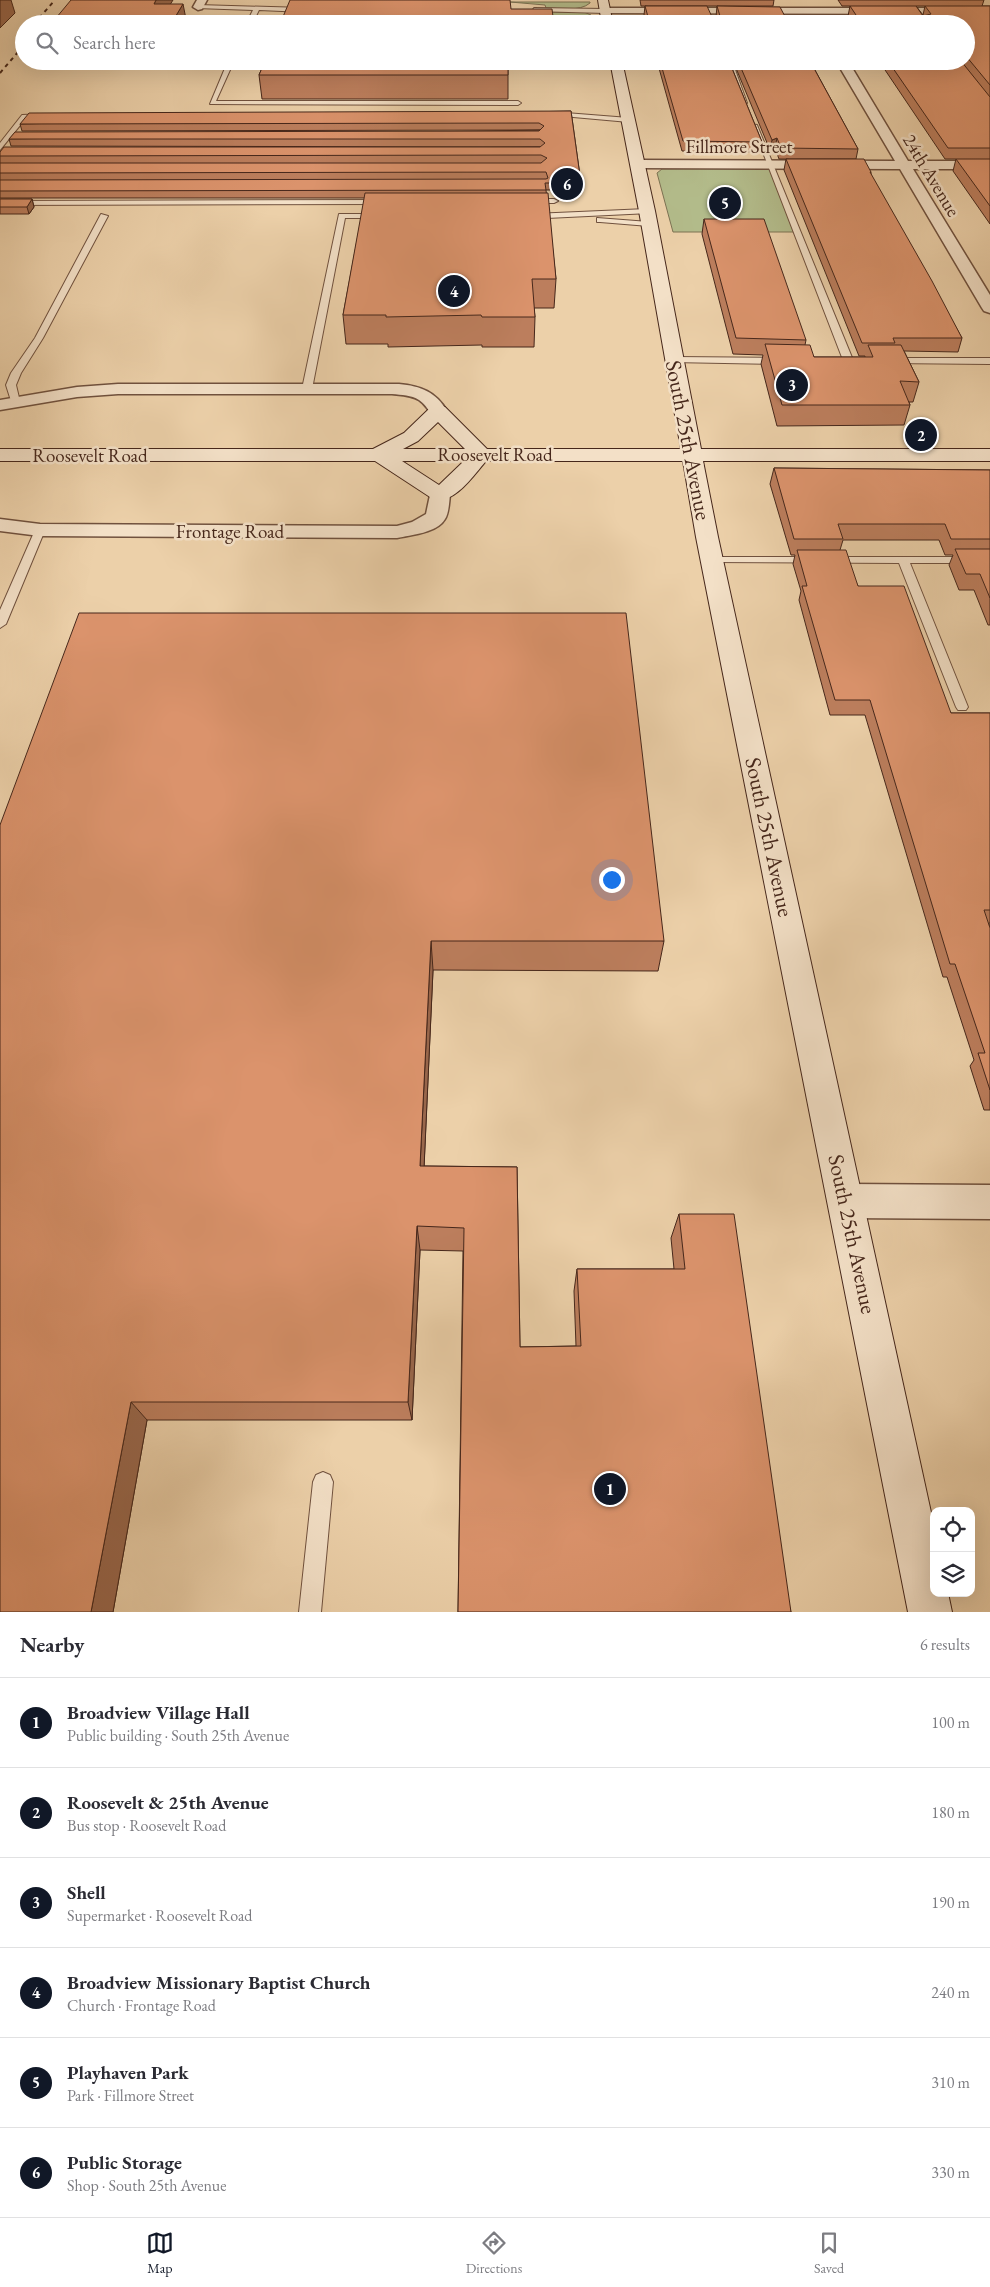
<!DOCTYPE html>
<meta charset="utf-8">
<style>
:root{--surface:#fff;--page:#f7f7f7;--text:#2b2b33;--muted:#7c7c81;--line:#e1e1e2;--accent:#111827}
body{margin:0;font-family:"EB Garamond",serif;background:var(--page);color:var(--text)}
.controls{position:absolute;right:15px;bottom:15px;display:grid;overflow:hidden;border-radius:10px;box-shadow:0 5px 20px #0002}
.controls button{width:45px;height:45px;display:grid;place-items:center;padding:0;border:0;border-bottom:1px solid var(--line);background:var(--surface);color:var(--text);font:25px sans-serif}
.you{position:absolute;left:611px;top:879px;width:18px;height:18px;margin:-12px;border:4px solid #fff;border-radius:50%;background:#1a73e8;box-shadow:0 0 0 8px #1a73e833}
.badge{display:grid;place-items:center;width:32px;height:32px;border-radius:50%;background:var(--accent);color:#fff;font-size:16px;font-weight:700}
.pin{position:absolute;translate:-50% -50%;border:2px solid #fff;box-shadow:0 1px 5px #0006}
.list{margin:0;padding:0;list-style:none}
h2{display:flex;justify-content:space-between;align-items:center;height:65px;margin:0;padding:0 20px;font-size:21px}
h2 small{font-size:16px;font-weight:400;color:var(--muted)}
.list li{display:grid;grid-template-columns:32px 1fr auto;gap:15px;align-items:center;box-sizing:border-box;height:90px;padding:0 20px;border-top:1px solid var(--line)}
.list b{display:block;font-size:19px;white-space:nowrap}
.list p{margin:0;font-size:16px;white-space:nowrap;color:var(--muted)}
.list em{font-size:16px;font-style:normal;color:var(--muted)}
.icon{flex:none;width:28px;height:28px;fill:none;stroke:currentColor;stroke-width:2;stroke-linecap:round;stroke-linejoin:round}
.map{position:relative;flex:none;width:990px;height:1612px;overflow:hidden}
.search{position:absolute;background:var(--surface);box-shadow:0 5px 20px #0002;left:15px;right:15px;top:15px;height:55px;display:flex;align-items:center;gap:12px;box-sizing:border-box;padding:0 18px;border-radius:28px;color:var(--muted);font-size:19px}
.sheet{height:605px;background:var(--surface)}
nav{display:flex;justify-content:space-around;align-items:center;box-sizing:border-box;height:70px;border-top:1px solid var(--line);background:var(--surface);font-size:14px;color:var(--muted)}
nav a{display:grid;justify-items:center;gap:2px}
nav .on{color:var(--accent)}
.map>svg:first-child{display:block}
.green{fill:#b3bc8b;stroke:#7c7253}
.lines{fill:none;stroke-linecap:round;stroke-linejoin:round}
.service-casing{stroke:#70513e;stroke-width:2}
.minor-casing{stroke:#70513e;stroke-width:3}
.secondary-casing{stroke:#46271b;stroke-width:2}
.service{fill:#f3e0c7;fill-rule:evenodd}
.minor{fill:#f3e0c7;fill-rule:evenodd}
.secondary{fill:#f3e0c7;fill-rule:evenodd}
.rail{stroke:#46271b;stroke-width:2;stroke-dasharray:4 4;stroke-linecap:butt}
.wall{fill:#bc7e5d;stroke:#46271b;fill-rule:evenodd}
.shaded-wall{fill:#99674c;stroke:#46271b}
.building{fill:#db936c;stroke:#46271b}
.labels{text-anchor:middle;stroke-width:5;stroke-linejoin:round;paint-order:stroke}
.far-street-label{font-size:19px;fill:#46271b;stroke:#f3e0c7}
.street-label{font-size:22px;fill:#46271b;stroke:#f3e0c7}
</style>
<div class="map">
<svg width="990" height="1612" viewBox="0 0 990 1612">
<rect width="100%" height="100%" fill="#ecd0a9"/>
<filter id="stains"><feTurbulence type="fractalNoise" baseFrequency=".004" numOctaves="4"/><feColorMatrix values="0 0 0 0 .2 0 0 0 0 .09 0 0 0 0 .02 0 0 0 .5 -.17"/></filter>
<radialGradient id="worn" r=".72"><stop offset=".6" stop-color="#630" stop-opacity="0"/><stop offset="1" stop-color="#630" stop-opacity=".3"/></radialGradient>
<path class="green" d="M 510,2 L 590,2 L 590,3 C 580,12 558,8 546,8 L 545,5 Z
M 514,12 L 584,12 L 591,15 L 593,24 L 506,24 Z
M 772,168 L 797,232 L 673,232 L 657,173 L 662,169 Z"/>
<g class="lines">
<defs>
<path id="service" d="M 198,5 L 305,8 L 308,10 L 305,12 L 259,10 L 252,24 L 246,24 L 253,10 L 196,8 Z
M 534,8 L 605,9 L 608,11 L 605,13 L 532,11 Z
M 228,61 L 234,61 L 216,101 L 518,101 L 521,103 L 518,105 L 210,104 Z
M 726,61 L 732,61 L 747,103 L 742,102 Z
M 553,112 L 629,118 L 632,120 L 629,122 L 551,115 Z
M 44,114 L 46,117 L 26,118 L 0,150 L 0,143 L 22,115 Z
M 752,124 L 757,125 L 853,360 L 851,362 L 843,360 Z
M 531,199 L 554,199 L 558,201 L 554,203 L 528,203 L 528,199 Z
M 385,200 L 385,204 L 382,204 L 0,205 L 0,201 Z
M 647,209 L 650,209 L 650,213 L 547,218 L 533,218 L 529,216 L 533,214 Z
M 101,214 L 108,216 L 43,338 L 21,373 L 16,385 L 20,402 L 18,404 L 12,404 L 6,385 L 11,373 L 35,338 Z
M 339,214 L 379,214 L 383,216 L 379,218 L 345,218 L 312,389 L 307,392 L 302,389 Z
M 597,218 L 649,222 L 653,224 L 649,226 L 600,222 L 597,222 Z
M 674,357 L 781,358 L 786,361 L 781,364 L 671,362 L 669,360 Z
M 890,358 L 990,358 L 990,364 L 887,363 L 887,359 Z
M 40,527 L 45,530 L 6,624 L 0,628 L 0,610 L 35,530 Z
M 712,557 L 990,557 L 990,563 L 910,563 L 968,707 L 966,710 L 958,710 L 956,707 L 899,563 L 708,562 L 706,560 Z
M 323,1472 L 330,1475 L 333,1482 L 321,1612 L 299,1612 L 313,1482 L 316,1475 Z"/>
<path id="minor" d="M 197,0 L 207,0 L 202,9 L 198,10 L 193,7 Z
M 605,8 L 990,8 L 990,14 L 601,13 L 601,9 Z
M 836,61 L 848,61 L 908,161 L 990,161 L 990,169 L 913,169 L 990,295 L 990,313 L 984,311 L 982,308 L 900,169 L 638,168 L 631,164 L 638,160 L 895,161 Z
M 118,384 L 399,384 C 421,386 436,392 447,411 L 444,415 C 429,419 430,407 419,400 C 411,395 402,395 392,394 L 118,394 L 77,397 L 0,410 L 0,400 L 77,387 Z
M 440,489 L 447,491 L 450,495 C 449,502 449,513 445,519 C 437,533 411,535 397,538 L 40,536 L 0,531 L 0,519 L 40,524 L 397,526 L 412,522 L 426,514 L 430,495 L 433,491 Z
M 846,1184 L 990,1185 L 990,1219 L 846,1218 L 834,1213 L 829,1201 L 834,1189 Z"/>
<path id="secondary" d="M 598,0 L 608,0 L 613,24 L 602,24 Z
M 610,61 L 622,61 L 655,211 L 701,449 L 990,449 L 990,461 L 703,461 L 718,537 L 934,1526 L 934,1593 L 948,1593 L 952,1612 L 908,1612 L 696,537 L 683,461 L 486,461 C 473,476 454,505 433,499 L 375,461 L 0,461 L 0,449 L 373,449 L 404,433 L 431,407 L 438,405 L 445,407 L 487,449 L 681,449 L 639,211 ZM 438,422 L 465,449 L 403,449 L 418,441 ZM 402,461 L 464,461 L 439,485 Z"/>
</defs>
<use href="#service" class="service-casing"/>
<use href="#minor" class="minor-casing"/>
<use href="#secondary" class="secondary-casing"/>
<use href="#service" class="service"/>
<use href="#minor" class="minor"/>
<use href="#secondary" class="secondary"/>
<path class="rail" d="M 34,24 L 55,0
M 0,73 L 24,45"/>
</g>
<path class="wall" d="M 640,0 L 774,0 L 773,6 L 641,6 Z
M 838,0 L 984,0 L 982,6 L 990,6 L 990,224 L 953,171 L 956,159 L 945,159 L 879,61 L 966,61 L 966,24 L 853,24 L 848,16 L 850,6 L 842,6 ZM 916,6 L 925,6 L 923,15 Z
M 645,6 L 712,17 L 716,17 L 717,6 L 789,24 L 646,24 L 644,15 Z
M 39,61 L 165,61 L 163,66 L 40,66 Z
M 265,61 L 555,61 L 555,66 L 508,66 L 508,99 L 262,99 L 259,75 Z
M 657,61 L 729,61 L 762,142 L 760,152 L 682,151 Z
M 733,61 L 810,61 L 858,149 L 856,159 L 779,159 L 775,148 L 770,150 Z
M 571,111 L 581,183 L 581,190 L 546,190 L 556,279 L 554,308 L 534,308 L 535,317 L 534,347 L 482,347 L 482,345 L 388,347 L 388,344 L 346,344 L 343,315 L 365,198 L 0,198 L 0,152 L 540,147 L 11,146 L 9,139 L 540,130 L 22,131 L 20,124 Z
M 786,159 L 871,172 L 871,175 L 962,338 L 958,352 L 904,351 L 919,382 L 913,402 L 909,402 L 910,405 L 904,425 L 777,426 L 761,364 L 763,355 L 733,354 L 702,234 L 704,219 L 806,340 L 805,345 L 814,357 L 865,357 L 865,356 L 859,356 L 784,170 Z
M 0,199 L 32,199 L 34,207 L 29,214 L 0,214 Z
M 774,468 L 990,470 L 990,625 L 988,625 L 974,590 L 959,590 L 949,565 L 953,555 L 945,555 L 939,540 L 843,540 L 840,550 L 858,586 L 951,713 L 990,713 L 990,923 L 989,923 L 990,928 L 990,1110 L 984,1110 L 970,1066 L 974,1060 L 947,977 L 943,977 L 865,715 L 830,715 L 799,600 L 801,591 L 793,564 L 795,555 L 791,555 L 770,484 Z
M 0,825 L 664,941 L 658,971 L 433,970 L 424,1166 L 517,1167 L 520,1347 L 576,1346 L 574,1291 L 577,1269 L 674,1269 L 671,1238 L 679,1214 L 791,1612 L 458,1612 L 463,1251 L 420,1250 L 412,1420 L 147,1420 L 113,1612 L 0,1612 Z"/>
<path class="shaded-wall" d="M 0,0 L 11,0 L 15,13 L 0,28 Z
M 156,0 L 173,0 L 158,24 L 154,4 Z
M 183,4 L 187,24 L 171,24 Z
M 162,61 L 165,61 L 163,66 Z
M 777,138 L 775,148 L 770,150 L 772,140 Z
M 32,199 L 34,207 L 29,214 L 27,207 Z
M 431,941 L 433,970 L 423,1191 L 420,1166 Z
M 417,1226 L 420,1250 L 412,1420 L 408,1402 Z
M 131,1402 L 147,1420 L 113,1612 L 91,1612 Z"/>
<path class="building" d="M 71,0 L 156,0 L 154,4 L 183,4 L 171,24 L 51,24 Z
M 290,0 L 510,0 L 511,9 L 552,9 L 554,24 L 280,24 Z
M 645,6 L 707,6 L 712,17 L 720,16 L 717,6 L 780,7 L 789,24 L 650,24 Z
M 850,6 L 916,6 L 923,16 L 931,14 L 925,6 L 990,6 L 990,85 L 966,56 L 966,24 L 862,24 Z
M 265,61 L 508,61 L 508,75 L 259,75 Z
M 660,61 L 729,61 L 762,142 L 683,141 Z
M 738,61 L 810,61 L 858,149 L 781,148 L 777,138 L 772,140 Z
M 888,61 L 961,61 L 990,97 L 990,148 L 948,148 Z
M 571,111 L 581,183 L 545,183 L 546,190 L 0,191 L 0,180 L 546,179 L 548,178 L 546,172 L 0,173 L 0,163 L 541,163 L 547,158 L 541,155 L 0,156 L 0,152 L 4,147 L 540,147 L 545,143 L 540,139 L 9,139 L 15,132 L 539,131 L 544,126 L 539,123 L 20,124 L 29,113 Z
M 786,159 L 864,159 L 871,172 L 870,172 L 932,281 L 962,338 L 893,338 L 895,343 L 862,343 Z
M 956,159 L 990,159 L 990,206 Z
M 365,193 L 548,193 L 556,279 L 532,279 L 535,317 L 482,317 L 481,315 L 386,317 L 386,315 L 343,315 Z
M 0,199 L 32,199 L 27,207 L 0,207 Z
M 704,219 L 764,219 L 806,340 L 736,338 Z
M 765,344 L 810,345 L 814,357 L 873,357 L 868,345 L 901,345 L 919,382 L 900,381 L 910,405 L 782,405 Z
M 774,468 L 990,470 L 990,539 L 951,539 L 945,524 L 838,524 L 843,539 L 794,539 Z
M 955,549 L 990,549 L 990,598 L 980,574 L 966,574 Z
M 797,550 L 846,550 L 858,586 L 904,586 L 951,713 L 990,713 L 990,910 L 984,910 L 990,928 L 990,1090 L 978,1053 L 985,1053 L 955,964 L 950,964 L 870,700 L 835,700 L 802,586 L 807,586 Z
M 79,613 L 626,613 L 664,941 L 431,941 L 420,1166 L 517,1167 L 520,1347 L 581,1346 L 577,1269 L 685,1269 L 679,1214 L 734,1214 L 791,1612 L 458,1612 L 464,1228 L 417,1226 L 408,1402 L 131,1402 L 91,1612 L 0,1612 L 0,825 Z"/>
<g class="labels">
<g class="far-street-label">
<text x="739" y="153">Fillmore Street</text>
<text transform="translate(932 175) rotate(59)" y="7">24th Avenue</text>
<text x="495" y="461">Roosevelt Road</text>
<text x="90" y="462">Roosevelt Road</text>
<text x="230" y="538">Frontage Road</text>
</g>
<g class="street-label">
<text transform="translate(689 440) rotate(79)" y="8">South 25th Avenue</text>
<text transform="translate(770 837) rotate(78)" y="8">South 25th Avenue</text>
<text transform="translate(853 1234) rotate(78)" y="8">South 25th Avenue</text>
</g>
</g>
<rect width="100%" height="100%" filter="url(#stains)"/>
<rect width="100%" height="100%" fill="url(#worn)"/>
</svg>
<div class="controls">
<button><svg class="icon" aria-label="locate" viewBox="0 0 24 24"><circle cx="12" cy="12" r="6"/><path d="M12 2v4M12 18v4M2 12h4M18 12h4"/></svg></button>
<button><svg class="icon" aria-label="layers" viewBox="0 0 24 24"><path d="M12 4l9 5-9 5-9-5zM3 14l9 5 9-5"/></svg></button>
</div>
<div class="you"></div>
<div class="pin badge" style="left:610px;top:1489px">1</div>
<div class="pin badge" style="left:921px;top:435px">2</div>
<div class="pin badge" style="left:792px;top:385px">3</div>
<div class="pin badge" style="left:454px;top:291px">4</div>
<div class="pin badge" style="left:725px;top:203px">5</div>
<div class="pin badge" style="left:567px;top:184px">6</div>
<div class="search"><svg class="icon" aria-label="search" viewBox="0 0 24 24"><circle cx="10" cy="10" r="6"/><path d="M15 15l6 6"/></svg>Search here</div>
</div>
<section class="sheet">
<h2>Nearby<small>6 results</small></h2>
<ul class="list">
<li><span class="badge">1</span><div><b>Broadview Village Hall</b><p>Public building · South 25th Avenue</p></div><em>100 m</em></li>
<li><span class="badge">2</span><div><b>Roosevelt &amp; 25th Avenue</b><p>Bus stop · Roosevelt Road</p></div><em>180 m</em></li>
<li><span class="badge">3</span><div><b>Shell</b><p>Supermarket · Roosevelt Road</p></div><em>190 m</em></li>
<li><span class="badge">4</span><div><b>Broadview Missionary Baptist Church</b><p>Church · Frontage Road</p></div><em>240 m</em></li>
<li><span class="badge">5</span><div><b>Playhaven Park</b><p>Park · Fillmore Street</p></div><em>310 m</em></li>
<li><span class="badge">6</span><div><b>Public Storage</b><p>Shop · South 25th Avenue</p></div><em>330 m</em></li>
</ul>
</section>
<nav>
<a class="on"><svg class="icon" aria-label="map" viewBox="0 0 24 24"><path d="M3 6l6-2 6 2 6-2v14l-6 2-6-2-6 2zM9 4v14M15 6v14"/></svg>Map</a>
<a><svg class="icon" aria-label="directions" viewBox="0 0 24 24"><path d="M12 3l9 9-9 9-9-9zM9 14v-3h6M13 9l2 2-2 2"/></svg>Directions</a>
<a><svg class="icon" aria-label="saved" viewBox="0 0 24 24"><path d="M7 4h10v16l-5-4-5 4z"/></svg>Saved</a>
</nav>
